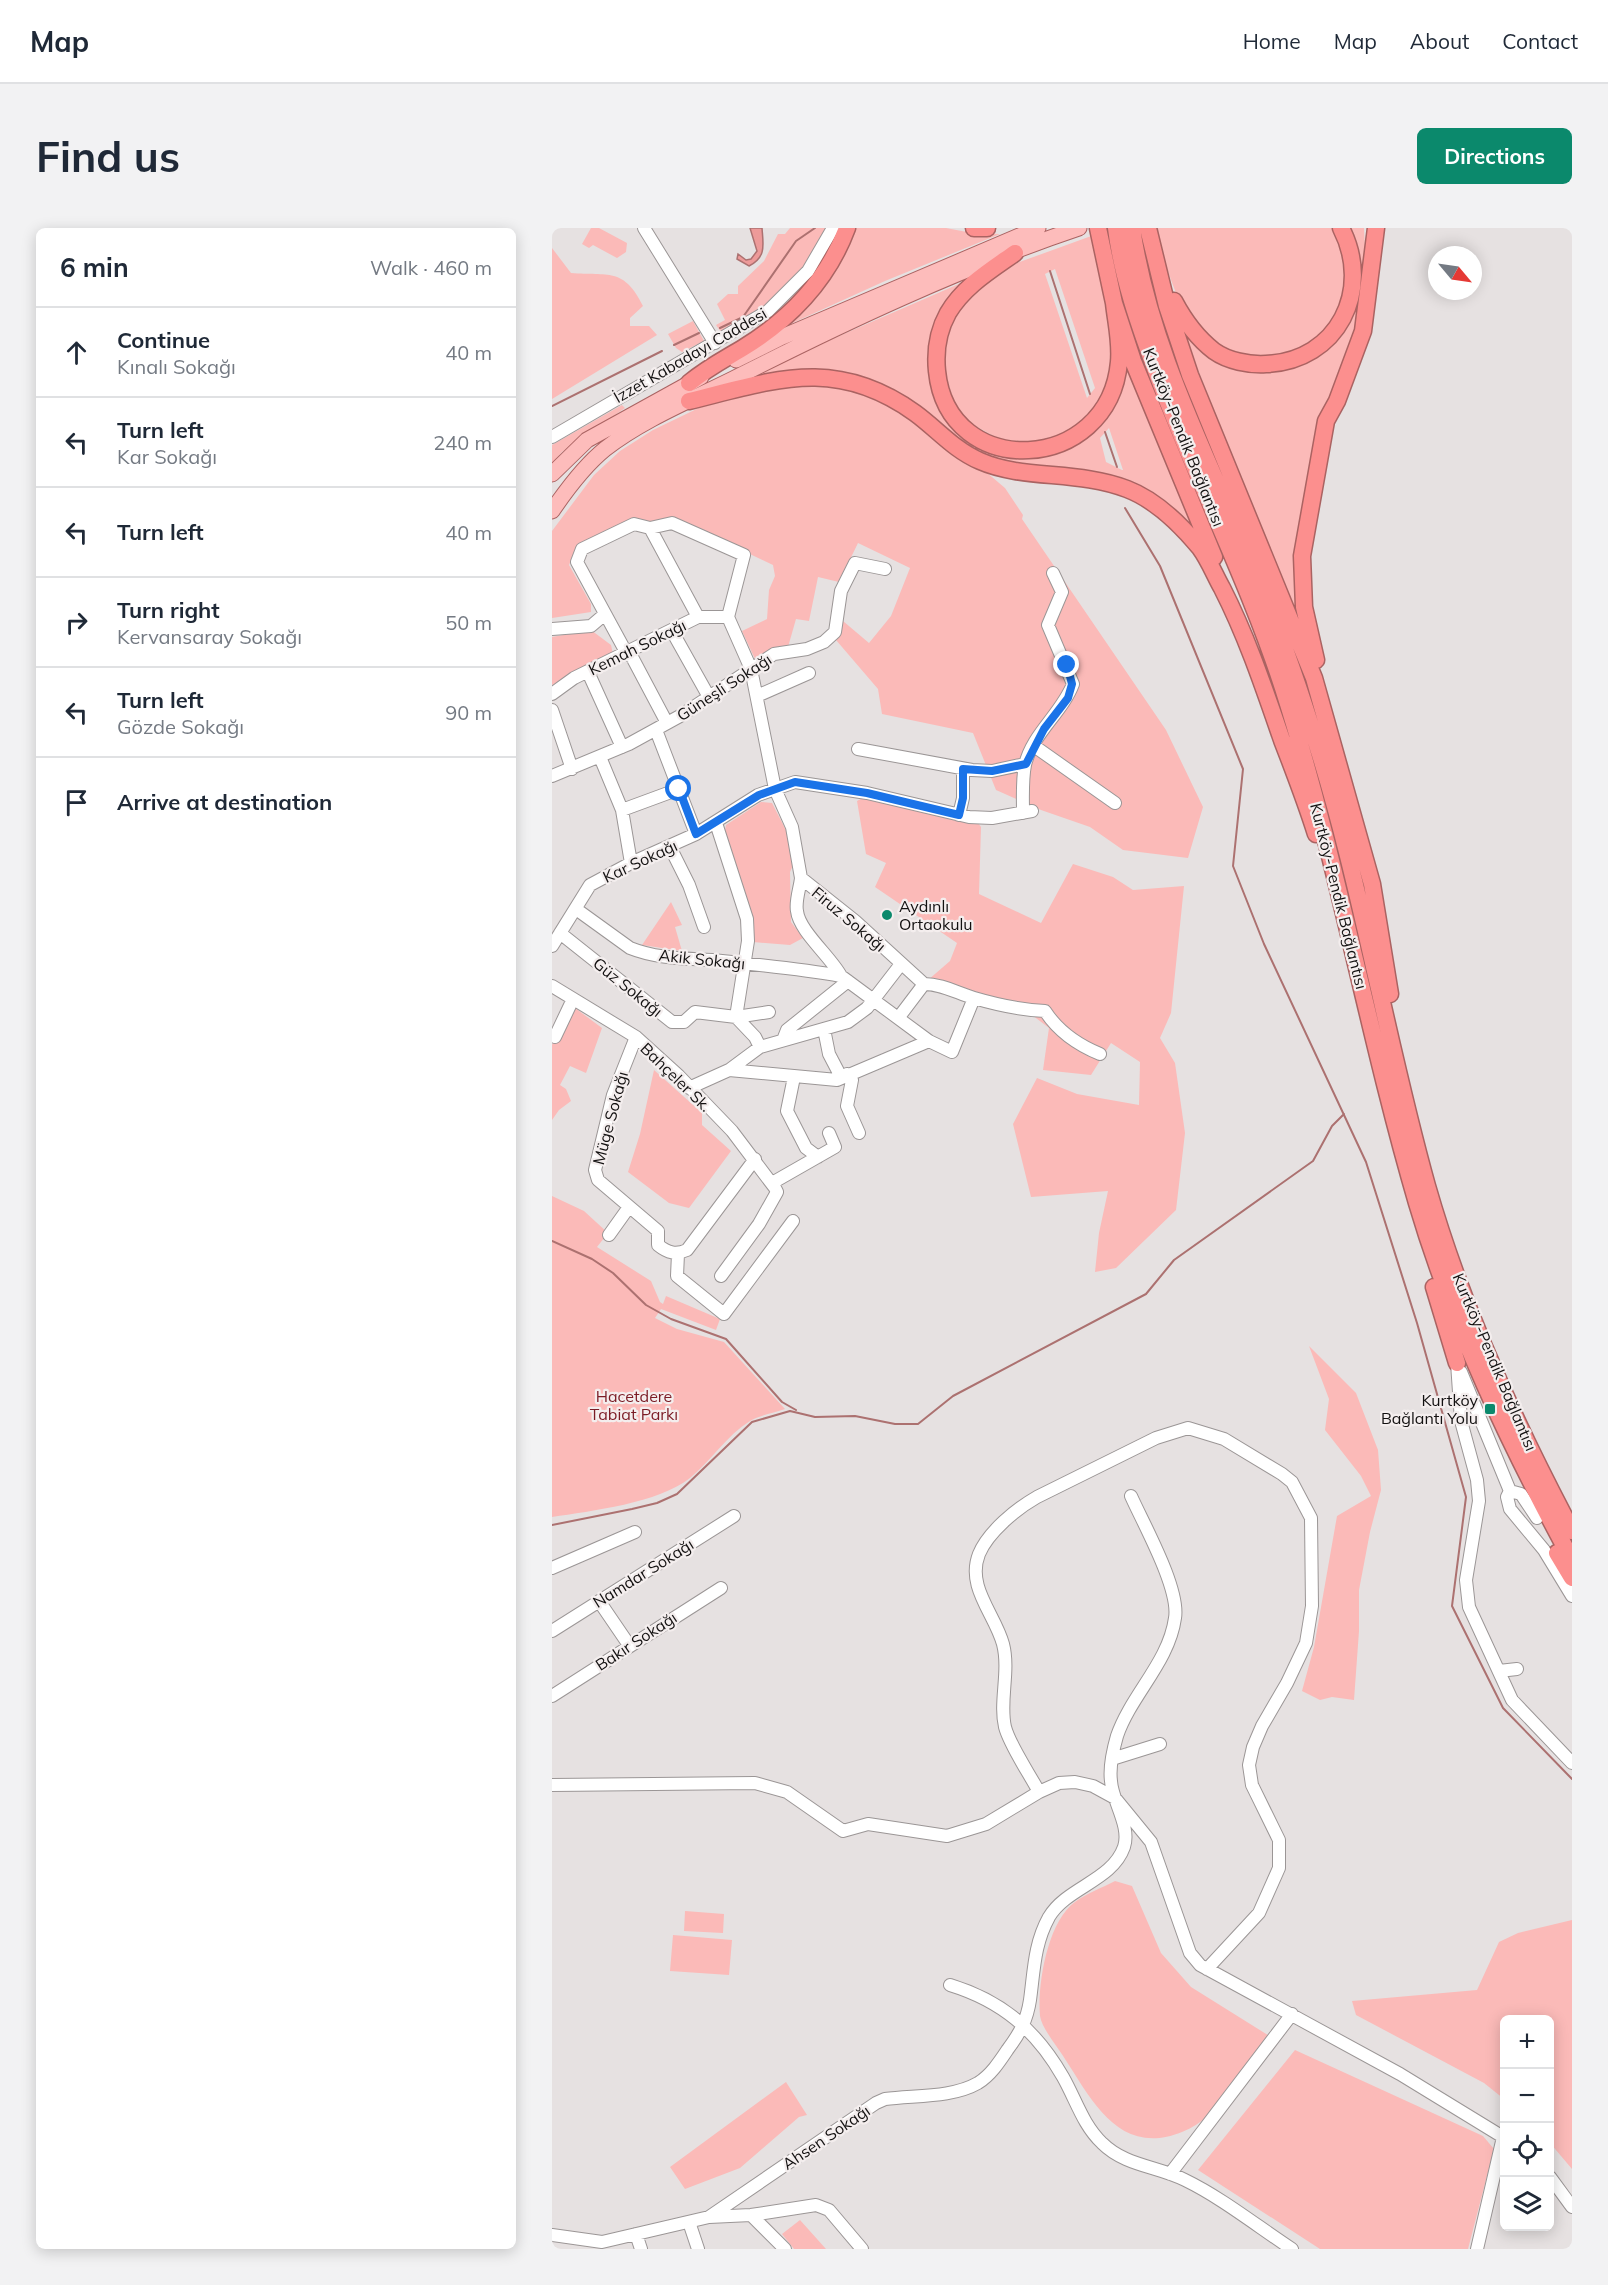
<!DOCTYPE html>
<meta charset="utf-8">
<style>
:root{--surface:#fff;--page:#f2f2f3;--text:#1f2937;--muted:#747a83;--line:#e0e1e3;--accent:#0b896c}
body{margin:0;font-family:Mulish,sans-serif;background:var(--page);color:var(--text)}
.controls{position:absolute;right:18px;bottom:18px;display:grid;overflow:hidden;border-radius:9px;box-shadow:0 3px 15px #0003}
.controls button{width:54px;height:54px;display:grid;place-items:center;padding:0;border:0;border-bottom:2px solid var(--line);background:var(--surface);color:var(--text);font:30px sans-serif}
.compass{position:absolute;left:876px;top:18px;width:54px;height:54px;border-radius:50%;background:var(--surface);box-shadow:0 3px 15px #0003;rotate:119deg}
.stop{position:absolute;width:18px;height:18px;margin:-14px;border:4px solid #1a73e8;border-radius:50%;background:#fff}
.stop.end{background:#1a73e8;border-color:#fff;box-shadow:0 2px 6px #0008}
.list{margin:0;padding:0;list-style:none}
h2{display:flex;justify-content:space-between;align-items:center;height:78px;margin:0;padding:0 24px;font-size:26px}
h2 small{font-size:20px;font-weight:400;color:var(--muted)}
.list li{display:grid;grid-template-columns:39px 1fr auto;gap:18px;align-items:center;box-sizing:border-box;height:90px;padding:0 24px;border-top:2px solid var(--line)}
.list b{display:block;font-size:22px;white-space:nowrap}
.list p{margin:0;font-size:20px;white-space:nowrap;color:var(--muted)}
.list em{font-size:20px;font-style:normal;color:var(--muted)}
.icon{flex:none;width:33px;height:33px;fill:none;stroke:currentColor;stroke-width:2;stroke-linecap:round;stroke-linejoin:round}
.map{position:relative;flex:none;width:1020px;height:2021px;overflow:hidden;border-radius:9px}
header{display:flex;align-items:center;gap:36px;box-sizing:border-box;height:84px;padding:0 30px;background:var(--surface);border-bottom:2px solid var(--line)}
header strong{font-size:28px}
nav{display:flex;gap:33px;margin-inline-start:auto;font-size:21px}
.intro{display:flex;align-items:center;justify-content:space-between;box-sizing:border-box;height:144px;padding:0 36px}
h1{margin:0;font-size:42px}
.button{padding:15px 27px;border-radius:9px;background:var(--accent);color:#fff;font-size:21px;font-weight:700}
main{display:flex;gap:36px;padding:0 36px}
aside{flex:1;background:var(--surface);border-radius:9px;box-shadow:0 3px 15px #0003}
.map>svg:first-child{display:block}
.green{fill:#fbbab8;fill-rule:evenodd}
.water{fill:#ed9a99;stroke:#ac7170;stroke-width:1.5}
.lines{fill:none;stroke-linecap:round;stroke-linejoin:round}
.stream{stroke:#ac7170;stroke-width:2}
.minor-casing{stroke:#9b9696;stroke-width:14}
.major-casing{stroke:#aa6362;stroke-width:17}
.highway-casing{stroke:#aa6362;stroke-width:19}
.minor{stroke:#fff;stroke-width:12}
.major{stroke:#fdbcbb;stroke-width:15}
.highway{stroke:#fc8f8e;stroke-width:16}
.route{stroke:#1a73e8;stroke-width:8}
.poi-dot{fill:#0b896c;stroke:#f4eeee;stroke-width:2}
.labels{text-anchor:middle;stroke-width:4.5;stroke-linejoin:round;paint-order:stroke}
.street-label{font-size:16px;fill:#131111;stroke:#f4eeee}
.poi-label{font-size:16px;fill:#131111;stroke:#f4eeee;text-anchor:start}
.park-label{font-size:16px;fill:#7b1b25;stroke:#f4eeee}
</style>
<header>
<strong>Map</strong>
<nav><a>Home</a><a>Map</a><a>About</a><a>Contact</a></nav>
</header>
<div class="intro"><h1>Find us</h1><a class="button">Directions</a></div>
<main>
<aside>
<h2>6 min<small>Walk · 460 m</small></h2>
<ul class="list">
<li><svg class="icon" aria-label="ahead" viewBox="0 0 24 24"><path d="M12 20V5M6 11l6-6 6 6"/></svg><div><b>Continue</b><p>Kınalı Sokağı</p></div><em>40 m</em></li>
<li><svg class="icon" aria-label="left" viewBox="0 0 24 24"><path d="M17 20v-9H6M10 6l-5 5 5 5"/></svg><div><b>Turn left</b><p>Kar Sokağı</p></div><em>240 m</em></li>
<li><svg class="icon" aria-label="left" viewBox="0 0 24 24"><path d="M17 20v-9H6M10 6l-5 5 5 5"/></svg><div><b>Turn left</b></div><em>40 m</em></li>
<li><svg class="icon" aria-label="right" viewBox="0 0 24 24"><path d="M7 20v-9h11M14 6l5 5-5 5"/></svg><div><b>Turn right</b><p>Kervansaray Sokağı</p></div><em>50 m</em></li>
<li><svg class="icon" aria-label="left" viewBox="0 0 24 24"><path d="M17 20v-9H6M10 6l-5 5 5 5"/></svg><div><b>Turn left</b><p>Gözde Sokağı</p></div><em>90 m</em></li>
<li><svg class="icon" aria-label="arrive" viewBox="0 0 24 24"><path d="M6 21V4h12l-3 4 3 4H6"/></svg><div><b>Arrive at destination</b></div></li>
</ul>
</aside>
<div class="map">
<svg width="1020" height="2021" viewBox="0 0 1020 2021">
<rect width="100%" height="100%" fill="#e6e1e1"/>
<path class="green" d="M 39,0 L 47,0 L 75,15 L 74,24 L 65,30 L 41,17 L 37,20 L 30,16 Z
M 238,0 L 281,0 L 256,42 L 208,85 L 171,107 L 164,97 L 173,92 L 165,76 L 176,66 L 186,66 L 186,58 L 212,33 L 226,6 L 233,6 Z
M 300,0 L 394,0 L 420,5 L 448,6 L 333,53 L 223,103 Z
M 603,0 L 782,0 C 789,11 790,21 792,34 C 794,51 794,68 787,83 C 760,141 673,143 639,93 C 620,65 613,32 603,0 Z
M 799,0 L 812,0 L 814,39 L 803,107 L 769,195 L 750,403 L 628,97 L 645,117 L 725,142 L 754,134 L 771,125 L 785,110 L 802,80 L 808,58 L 808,26 Z
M 542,7 L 564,114 L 556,168 L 513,211 L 458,217 L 418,195 L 403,178 L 388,128 L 394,105 L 405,82 L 443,43 ZM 503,41 L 543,160 L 535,170 L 493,46 Z
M 0,20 L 19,45 C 56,48 72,39 91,78 L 78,90 L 78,98 L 97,98 L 105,107 L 0,171 Z
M 416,52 L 385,97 L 398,188 L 465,227 L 490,228 L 509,222 L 541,203 L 571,121 L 654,320 L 610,276 L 490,240 L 432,229 L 331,159 L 197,151 L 264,118 ZM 557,200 L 571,242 L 570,242 L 554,234 L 548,210 Z
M 141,93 L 152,113 L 130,124 L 124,120 L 116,106 Z
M 286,157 L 322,167 L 427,238 L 453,260 L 471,287 L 470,291 L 614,502 L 651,579 L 636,630 L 571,622 L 538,599 L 489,582 L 444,562 L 421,505 L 330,486 L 326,461 L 284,412 L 291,393 L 317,415 L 339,388 L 358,340 L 306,315 L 287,354 L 266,349 L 257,393 L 244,391 L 236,419 L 222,421 L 203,431 L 190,403 L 215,391 L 217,362 L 223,348 L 221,337 L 120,289 L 98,294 L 80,292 L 25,317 L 17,337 L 39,376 L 39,384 L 0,390 L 0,303 L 42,247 L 68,223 L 101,202 L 155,176 L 228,158 Z
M 70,177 L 73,180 L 10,224 L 0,236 L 0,217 Z
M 39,402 L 59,417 L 61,426 L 0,457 L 0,409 Z
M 314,568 L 426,595 L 429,599 L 427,666 L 489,695 L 521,636 L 561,649 L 581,662 L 632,658 L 619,785 L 608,810 L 623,835 L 633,905 L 624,982 L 564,1040 L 543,1044 L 547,1005 L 556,963 L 479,969 L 461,896 L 485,850 L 525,866 L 587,877 L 588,834 L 559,815 L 539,847 L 491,842 L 497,800 L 467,777 L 376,752 L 398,733 L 405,715 L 323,659 L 334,635 L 314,626 L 305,573 Z
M 209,574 L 220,575 L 237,608 L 242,635 L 238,644 L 239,694 L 251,710 L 238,717 L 201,714 L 172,607 L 174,597 Z
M 119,674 L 130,697 L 123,699 L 130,723 L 90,717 Z
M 19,777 L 50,800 L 34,845 L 18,838 L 8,857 L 14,861 L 19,873 L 7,882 L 0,892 L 0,817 Z
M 102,842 L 150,885 L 150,897 L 179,923 L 137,980 L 117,975 L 76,944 L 88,906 Z
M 0,968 L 32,983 L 56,1005 L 45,1019 L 99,1053 L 108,1074 L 111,1076 L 114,1068 L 168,1091 L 164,1102 L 109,1081 L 103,1090 L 125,1101 L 172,1114 L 233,1181 C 222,1185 208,1187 198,1193 C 174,1208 159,1233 138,1250 C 107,1275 39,1283 0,1289 Z
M 757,1118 L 804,1165 L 826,1222 L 829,1262 L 818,1304 L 807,1362 L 807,1403 L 802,1472 L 780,1469 L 768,1472 L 750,1463 L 762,1419 L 785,1288 L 819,1268 L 809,1248 L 773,1202 L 777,1171 Z
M 563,1653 L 580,1658 L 609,1725 L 639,1759 L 719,1809 C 694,1842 670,1888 630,1904 C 568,1929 541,1874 513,1831 C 506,1819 490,1801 488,1788 C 485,1756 496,1693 523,1674 C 535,1665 550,1660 563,1653 Z
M 133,1683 L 172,1686 L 171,1705 L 132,1703 Z
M 1020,1692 L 1020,1941 L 998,1915 L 998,1792 L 952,1792 L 952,1871 L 932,1855 L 804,1787 L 800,1773 L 925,1762 L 947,1714 L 966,1705 Z
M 121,1707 L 180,1712 L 177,1747 L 118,1743 Z
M 743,1822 L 931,1908 L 942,1921 L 916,2021 L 768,2021 L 646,1942 Z
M 234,1854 L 255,1887 L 247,1889 L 188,1940 L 133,1961 L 118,1939 Z
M 248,1992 L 274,2021 L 242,2021 L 230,2006 Z"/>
<path class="water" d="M 198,0 L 210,0 C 211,16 215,29 197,38 L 185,31 L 186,26 L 194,32 L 199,31 L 205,23 Z"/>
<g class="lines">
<path class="stream" d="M 498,43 L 538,166
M 168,100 L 191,89 L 244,13 L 263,0
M 122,117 L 147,105
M 0,178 L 110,123
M 553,204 L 565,239
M 573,280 L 608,338 L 691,541 L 681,638 L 712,716 L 814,934 L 865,1095 L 914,1269 L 900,1378 L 951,1480 L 1020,1551
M 0,1013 L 40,1031 L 61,1045 L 94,1077 L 119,1091 L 174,1111 L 230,1174 L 244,1182
M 0,1297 L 80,1281 L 105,1275 L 125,1266 L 200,1194 L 238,1183 L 263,1189 L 303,1188 L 343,1196 L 366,1196 L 401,1168 L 594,1066 L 622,1032 L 761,933 L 780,898 L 792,886"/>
<defs>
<path id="minor" d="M 92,0 L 163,115
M 0,209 L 216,83 L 256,43 L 281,0
M 98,300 L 146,389
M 0,401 L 39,398 L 53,386
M 120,403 L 157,469
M 36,444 L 70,519
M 0,466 L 22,450 L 146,389 L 176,389
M 205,468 L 257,445
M 0,482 L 20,541
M 115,495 L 80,429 L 75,426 L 25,334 L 30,321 L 82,296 L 98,300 L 120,295 L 192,327 L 176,389 L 199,441 L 223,561 L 240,599 L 249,650 L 303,693 L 372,756
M 104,502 L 144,606
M 482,518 L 563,575
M 306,521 L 420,542 L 440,543 L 473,536
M 48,529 L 70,582 L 79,635
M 0,548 L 77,516 L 128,488 L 222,426 L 255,421 L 272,414 L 283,404 L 289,363 L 303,335 L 333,341
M 70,582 L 127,561
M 471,585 C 471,569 470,552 473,537 C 480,506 510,485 521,456 L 496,397 L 510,364 L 501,345
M 407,587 L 411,570 L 411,541
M 164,595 L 195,691 L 196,713 L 184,789 L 203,809 L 208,819
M 118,619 L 137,657 L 152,699
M 249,650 C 248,660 243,673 245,683 C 247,703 279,729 289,748 L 377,813 L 400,824 L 422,770
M 24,681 L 78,720 C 108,732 139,730 170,733 C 210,737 250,741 289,748
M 8,705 L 120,794 L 132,794 L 143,784 L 184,789 L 217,784
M 0,718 L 38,657 L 79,635 L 144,606 L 206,567 L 243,554 L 315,565 L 417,589 L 440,590 L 480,583
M 372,756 C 390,756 405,765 422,770 C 446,777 469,782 493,783 C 506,803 526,817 548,826
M 0,758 L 84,809 L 127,848 L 180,903 L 223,960 L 225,964 L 207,996 L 169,1048
M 347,789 L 372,756
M 272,801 L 277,826 L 289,849
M 3,809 L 21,771
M 84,809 L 61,867 L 43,942 L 46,952 L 106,1003 L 106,1017 C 116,1025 124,1027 135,1022 L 203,931
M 231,812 L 235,802 L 296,753
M 177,842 L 208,819 L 296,794 L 315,780 L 349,736
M 295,846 L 300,852 L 295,878 L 307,905
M 242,849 L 235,883 L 254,920 L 266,929
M 137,860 L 177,842 L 285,852 L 377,813
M 220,955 L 283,919 L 277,905
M 57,1007 L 77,979
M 126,1026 L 125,1048 L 172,1086 L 241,993
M 905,1135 L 909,1193 L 925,1252 L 927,1273 L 914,1352 L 917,1379 L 960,1472 L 1020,1535
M 909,1144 L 958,1263
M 985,1290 L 969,1266 L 958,1263 L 955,1269 L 958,1281 L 992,1322 L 1020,1368
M 0,1340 L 83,1304
M 47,1373 L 77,1417
M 0,1403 L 182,1288
M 947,1443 L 965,1441
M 0,1468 L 169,1360
M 560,1531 L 608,1516
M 0,1557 L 203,1555 L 235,1564 L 291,1603 L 316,1596 L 395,1608 L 434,1596 L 487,1564 L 507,1555 L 523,1554 L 541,1558 L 563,1570 L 599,1614 L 638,1725 L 648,1737 L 848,1846 L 951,1909 L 925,2021
M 487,1564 C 477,1545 458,1518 453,1499 C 447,1474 458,1443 451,1416 C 443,1386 414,1359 427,1326 C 436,1304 464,1281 485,1269 L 604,1210 L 636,1200 L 672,1211 L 730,1246 L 740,1254 L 759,1290 L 760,1378 L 754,1415 L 735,1455 L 710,1498 L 701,1519 L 697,1537 L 700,1557 L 727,1612 L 727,1640 L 707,1685 L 655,1741
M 398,1757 C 450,1773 484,1802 511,1849 C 524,1872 531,1897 550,1915 C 573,1938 605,1938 633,1952 C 670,1970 705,1998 740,2021
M 618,1946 L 740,1786
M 998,1949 L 1020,1979
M 199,1987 L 233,2021
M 157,1989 L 324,1875 L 333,1871 C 362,1867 400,1870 426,1855 C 439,1847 448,1833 456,1821 C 468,1805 475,1792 478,1772 C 482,1743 482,1716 497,1689 C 515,1659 560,1653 572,1619 C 579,1598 560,1573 559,1553 C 557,1538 561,1522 565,1508 C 579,1467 617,1434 623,1390 C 628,1361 592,1297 579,1268
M 137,1994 L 146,2021
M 84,2006 L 89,2021
M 0,2007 L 50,2014 L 157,1989 L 199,1987 L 264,1977 L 277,1982 L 310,2021"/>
<path id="major" d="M 184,132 L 230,109 L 486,0
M 0,246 L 35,212 L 149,149
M 0,283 C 15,261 32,238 53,221 C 90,192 139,172 181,151 C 293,94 408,40 527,0"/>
<path id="highway" d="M 422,0 L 435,0
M 546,0 L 562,75 L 581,133 L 662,329
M 564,0 C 570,49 587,97 604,143 C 643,250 696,351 731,460 C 785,629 815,804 865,975 C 902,1100 958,1218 1020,1332
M 580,0 C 596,112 649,216 693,319 C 718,376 739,436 758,495 C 808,646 832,805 875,958 C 909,1077 962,1194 1020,1303
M 596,0 L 615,78 L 638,147 L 762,450 L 820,656 L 838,766
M 463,25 C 439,42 412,58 396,85 C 386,103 383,123 385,143 C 396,254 557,246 567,134 C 569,114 564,94 562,75
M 622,73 C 632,92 644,109 662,123 C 676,133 697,137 714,136 C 786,133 821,62 789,0
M 137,155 C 155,140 171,132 191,120 C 238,91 276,51 295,0
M 137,173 C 223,152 283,128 363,185 C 385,201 402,222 428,233 C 471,252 526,242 575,261 C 604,272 629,297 648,320 C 657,332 663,348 670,360 C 695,409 712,460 730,512 C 742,543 754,574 764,606
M 764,432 L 752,379 L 750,328 L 774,193 L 785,173 L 811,103 L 824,0
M 882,1059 L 905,1135
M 1005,1325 L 1020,1350"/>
</defs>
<use href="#minor" class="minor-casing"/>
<use href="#major" class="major-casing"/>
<use href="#highway" class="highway-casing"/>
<use href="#minor" class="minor"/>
<use href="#major" class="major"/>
<use href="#highway" class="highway"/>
</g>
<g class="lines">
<path class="route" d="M 127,561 L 144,606 L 207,567 L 243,554 L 315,565 L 407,587 L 411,570 L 411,541 L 440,543 L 474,536 L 492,501 L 516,470 L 520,456 L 515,437"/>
</g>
<g class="poi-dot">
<circle cx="335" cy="687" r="6"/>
<rect x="932" y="1175" width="12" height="12" rx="3"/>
</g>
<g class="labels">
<g class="street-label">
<text transform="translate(138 127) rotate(-30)" y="6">İzzet Kabadayı Caddesi</text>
<text transform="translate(632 209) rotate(68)" y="6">Kurtköy-Pendik Bağlantısı</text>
<text transform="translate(85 419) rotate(-26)" y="6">Kemah Sokağı</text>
<text transform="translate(172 459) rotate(-33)" y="6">Güneşli Sokağı</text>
<text transform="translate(88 633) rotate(-25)" y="6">Kar Sokağı</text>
<text transform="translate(787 668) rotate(76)" y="6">Kurtköy-Pendik Bağlantısı</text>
<text transform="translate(297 691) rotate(40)" y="6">Firuz Sokağı</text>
<text transform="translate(150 731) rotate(6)" y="6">Akik Sokağı</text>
<text transform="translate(76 759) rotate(39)" y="6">Güz Sokağı</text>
<text transform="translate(124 849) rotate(44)" y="6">Bahçeler Sk.</text>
<text transform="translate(58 890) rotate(-75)" y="6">Müge Sokağı</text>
<text transform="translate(943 1134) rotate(67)" y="6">Kurtköy-Pendik Bağlantısı</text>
<text transform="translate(91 1345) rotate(-32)" y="6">Namdar Sokağı</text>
<text transform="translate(84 1413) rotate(-33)" y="6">Bakır Sokağı</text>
<text transform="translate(274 1909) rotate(-34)" y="6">Ahsen Sokağı</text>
</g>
<g class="poi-label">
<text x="347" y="684">Aydınlı<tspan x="347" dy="18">Ortaokulu</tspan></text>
<text x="926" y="1178" text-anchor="end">Kurtköy<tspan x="926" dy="18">Bağlantı Yolu</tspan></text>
</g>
<g class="park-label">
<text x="82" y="1174">Hacetdere<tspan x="82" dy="18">Tabiat Parkı</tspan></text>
</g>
</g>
</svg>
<div class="controls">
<button>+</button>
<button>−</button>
<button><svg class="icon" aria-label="locate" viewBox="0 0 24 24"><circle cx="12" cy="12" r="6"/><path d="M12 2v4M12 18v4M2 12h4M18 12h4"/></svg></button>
<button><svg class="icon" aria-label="layers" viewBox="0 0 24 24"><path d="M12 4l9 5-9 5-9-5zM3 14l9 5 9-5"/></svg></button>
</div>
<svg class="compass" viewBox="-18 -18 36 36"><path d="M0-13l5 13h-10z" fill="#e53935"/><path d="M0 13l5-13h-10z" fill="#747a83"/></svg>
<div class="stop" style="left:127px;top:561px"></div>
<div class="stop end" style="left:515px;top:437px"></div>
</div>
</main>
